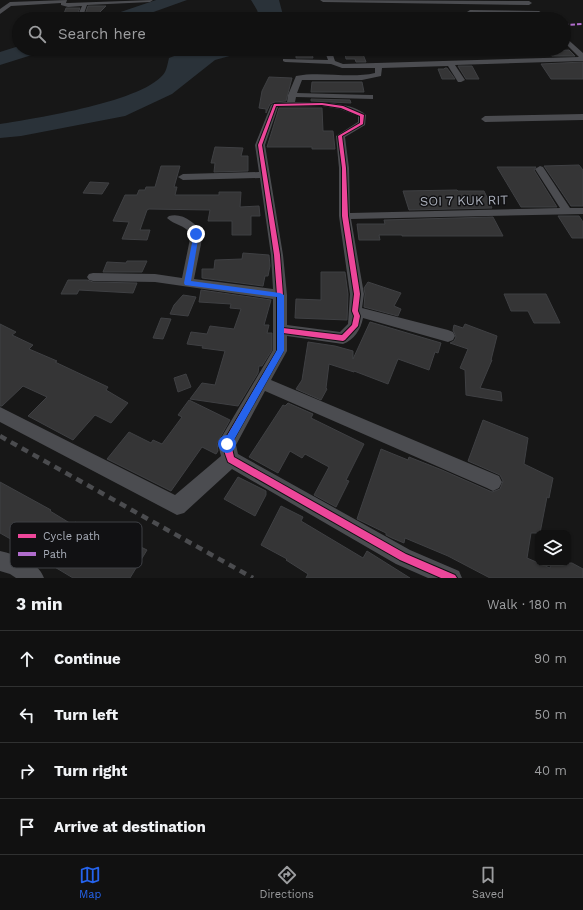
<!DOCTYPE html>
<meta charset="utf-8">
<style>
:root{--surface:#111;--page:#1e1f1f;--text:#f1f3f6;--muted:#9c9d9f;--line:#303131;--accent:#2563eb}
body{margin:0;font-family:"Work Sans",sans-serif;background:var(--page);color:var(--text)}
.controls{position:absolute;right:12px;bottom:12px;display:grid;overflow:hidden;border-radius:8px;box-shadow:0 1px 3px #0004}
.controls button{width:36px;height:36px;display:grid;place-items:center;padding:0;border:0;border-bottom:1px solid var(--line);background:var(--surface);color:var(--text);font:20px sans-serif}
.stop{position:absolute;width:12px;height:12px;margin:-9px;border:3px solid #2563eb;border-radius:50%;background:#fff}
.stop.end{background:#2563eb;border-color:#fff;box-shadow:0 1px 4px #0008}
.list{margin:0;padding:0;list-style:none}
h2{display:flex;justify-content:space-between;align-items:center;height:52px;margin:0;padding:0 16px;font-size:17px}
h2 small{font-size:13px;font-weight:400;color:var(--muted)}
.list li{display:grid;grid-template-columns:26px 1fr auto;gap:12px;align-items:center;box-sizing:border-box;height:56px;padding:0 16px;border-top:1px solid var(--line)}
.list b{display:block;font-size:15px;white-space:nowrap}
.list em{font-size:13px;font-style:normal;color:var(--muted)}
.icon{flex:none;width:22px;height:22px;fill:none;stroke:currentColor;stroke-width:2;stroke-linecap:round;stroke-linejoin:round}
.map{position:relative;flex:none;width:583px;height:578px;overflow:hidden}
.search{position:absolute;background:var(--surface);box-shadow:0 1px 3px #0004;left:12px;right:12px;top:12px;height:44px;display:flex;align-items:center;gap:10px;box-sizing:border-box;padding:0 14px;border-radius:22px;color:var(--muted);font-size:15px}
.sheet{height:276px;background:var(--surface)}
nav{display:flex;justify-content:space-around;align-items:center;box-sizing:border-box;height:56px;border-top:1px solid var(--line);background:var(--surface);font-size:11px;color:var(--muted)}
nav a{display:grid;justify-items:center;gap:2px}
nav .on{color:var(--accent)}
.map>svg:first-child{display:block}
.water{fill:#2a3239}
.building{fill:#353536;stroke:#3f4043}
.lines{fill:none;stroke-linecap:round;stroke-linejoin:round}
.minor{fill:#4b4c50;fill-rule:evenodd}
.rail{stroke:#4b4c4f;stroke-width:4.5;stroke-dasharray:7 5.5;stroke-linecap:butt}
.quiet{stroke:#b06ccc;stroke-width:2;stroke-dasharray:4.5 2;stroke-linecap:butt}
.cycleway-casing{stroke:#111113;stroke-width:2}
.cycleway{fill:#ed469a;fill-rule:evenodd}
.route{fill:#2563eb}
.labels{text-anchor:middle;stroke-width:3;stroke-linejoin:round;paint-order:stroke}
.street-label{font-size:13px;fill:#a8adb8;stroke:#111113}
.key{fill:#111113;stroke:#3e4045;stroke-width:1}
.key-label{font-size:11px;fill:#a8adb8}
</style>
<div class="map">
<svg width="583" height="578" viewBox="0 0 583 578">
<rect width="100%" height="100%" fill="#171717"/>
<path class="water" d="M 156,0 L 187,0 L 134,19 L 100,19 Z
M 251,0 L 279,0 L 284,19 L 260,19 L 257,10 Z
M 19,46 L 19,49 L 51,49 L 0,65 L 0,52 Z
M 192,49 L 255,49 L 215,60 L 172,94 L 125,116 L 21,136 L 0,138 L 0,124 C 33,119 148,101 165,72 C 167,68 168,62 169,58 Z"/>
<path class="building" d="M 88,6 L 106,6 L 95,17 L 84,17 Z
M 66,8 L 80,8 L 75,19 L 62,19 Z
M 296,49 L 311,49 L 313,58 L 296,58 Z
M 344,49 L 361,49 L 366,62 L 356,62 L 355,59 L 346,59 Z
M 569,50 L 575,56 L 552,56 L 545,51 Z
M 583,62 L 583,79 L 551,79 L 541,64 Z
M 458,66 L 472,66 L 479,79 L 466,79 Z
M 445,68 L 447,68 L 455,79 L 442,79 L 438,69 L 444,69 Z
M 269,77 L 292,78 L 286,101 L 275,102 L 270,104 L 266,113 L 266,109 L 259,108 L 262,91 Z
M 312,82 L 362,82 L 364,92 L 311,92 Z
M 311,99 L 350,100 L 351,103 L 311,101 Z
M 279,108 L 322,108 L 323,131 L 333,131 L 335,149 L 312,149 L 312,147 L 267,147 Z
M 215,147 L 243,148 L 241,156 L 248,156 L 248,171 L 214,172 L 215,163 L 211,163 Z
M 579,165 L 583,170 L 583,206 L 571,206 L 544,166 Z
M 161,166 L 180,166 L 174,187 L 177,187 L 175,195 L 219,195 L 219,192 L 241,192 L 240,207 L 259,206 L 260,216 L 251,216 L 251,235 L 232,235 L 232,221 L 208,221 L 210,210 L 149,209 L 147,210 L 140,230 L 150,230 L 147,240 L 122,239 L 129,222 L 113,221 L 125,195 L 137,195 L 139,190 L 145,190 L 146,187 L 155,187 Z
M 497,167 L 536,167 L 534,170 L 557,207 L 521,207 Z
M 90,182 L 109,183 L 102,194 L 83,193 Z
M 457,190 L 458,191 L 484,191 L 492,208 L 409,210 L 403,191 Z
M 558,216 L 579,216 L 583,222 L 583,238 L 572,238 Z
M 493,217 L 503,236 L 402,236 L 402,235 L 379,235 L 380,240 L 359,240 L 357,224 L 385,224 L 384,220 Z
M 243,253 L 269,255 L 270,266 L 268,276 L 265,276 L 263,286 L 202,278 L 202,269 L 214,269 L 215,260 L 242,259 Z
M 127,261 L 147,261 L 142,272 L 103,272 L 107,262 L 126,263 Z
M 321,272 L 345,272 L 348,294 L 347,320 L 295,318 L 296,299 L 321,300 Z
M 68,280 L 87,280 L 93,282 L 137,283 L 133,293 L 79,290 L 77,294 L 61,294 Z
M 368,282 L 401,293 L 394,306 L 401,309 L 398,316 L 364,307 L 365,294 L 364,288 Z
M 201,290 L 271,300 L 264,325 L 269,325 L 267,333 L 272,333 L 272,350 L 262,366 L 259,366 L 258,373 L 238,406 L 190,399 L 202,383 L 215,385 L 225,351 L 202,348 L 203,346 L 187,344 L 191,332 L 207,334 L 210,326 L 234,329 L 241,309 L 230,308 L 231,304 L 199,302 Z
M 504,294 L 546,294 L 560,323 L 534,323 L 528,311 L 511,311 Z
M 183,295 L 196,297 L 188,316 L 170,314 L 174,305 Z
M 161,318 L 171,319 L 163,339 L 153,338 Z
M 370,322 L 441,343 L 438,353 L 435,352 L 429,370 L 398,359 L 388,384 L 354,371 L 354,372 L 329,364 L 326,388 L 327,389 L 321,400 L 296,389 L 302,380 L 308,342 L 335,346 L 353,351 L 353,359 Z
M 0,324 L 16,332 L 12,335 L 33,345 L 29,349 L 57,361 L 55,362 L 108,387 L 106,390 L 128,403 L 111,423 L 95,415 L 73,440 L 28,416 L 47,397 L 23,386 L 2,406 L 0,406 Z
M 465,324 L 497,336 L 491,360 L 492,360 L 480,388 L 501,392 L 502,401 L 466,395 L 465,370 L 460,368 L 468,349 L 450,343 L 454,341 L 456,337 L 453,330 L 454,325 L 463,328 Z
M 186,374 L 191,387 L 178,392 L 174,378 Z
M 189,400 L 230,420 L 217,443 L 218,451 L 216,454 L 202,447 L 171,491 L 107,459 L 129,432 L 151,443 L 153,440 L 162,444 L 182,417 L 178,415 Z
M 288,403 L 313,414 L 311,418 L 364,444 L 346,480 L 349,481 L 336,507 L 314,495 L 329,467 L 305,454 L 302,458 L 290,451 L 278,473 L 249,457 L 283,405 L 285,406 Z
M 483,420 L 528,438 L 524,464 L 553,478 L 549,498 L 547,497 L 540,533 L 531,533 L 527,558 L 550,568 L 551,563 L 572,563 L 583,569 L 583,578 L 490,578 L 448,556 L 405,538 L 404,543 L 392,538 L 386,535 L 386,533 L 357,519 L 381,449 L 408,460 L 409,457 L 442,470 L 492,492 L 500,489 L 503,481 L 500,475 L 468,461 Z
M 238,477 L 266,491 L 266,495 L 255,516 L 224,499 Z
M 0,482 L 51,510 L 50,511 L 73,525 L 75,522 L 106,539 L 110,532 L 147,550 L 130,578 L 73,578 L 43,560 L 42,562 L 28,552 L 30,550 L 0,533 Z
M 281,506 L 303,517 L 301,521 L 363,558 L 367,551 L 410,578 L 306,578 L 308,574 L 286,560 L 287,559 L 261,545 Z"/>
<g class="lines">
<path class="minor" d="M 67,0 L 66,3 L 68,3 L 153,0 L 150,2 L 87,5 L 82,19 L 76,19 L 82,6 L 68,7 L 61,5 L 61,3 L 11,6 L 0,14 L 0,9 L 10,2 Z
M 320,0 L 529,1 L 532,3 L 529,5 L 323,2 Z
M 470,10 L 539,11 L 542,13 L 539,15 L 468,13 L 467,12 Z
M 564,36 L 583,53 L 583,61 L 455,65 L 465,80 L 461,82 L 458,82 L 448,66 L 382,68 L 381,76 L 362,80 L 302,80 L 297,93 L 370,95 L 373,95 L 373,99 L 296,97 L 295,102 C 315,102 351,101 366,115 L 365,125 L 345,137 L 349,168 L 350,213 L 560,208 L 535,169 L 540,166 L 543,167 L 570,208 L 583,208 L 583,214 L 351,219 L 364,294 L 362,308 L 448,330 L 453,332 L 455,336 L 453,340 L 448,342 L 363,318 C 361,329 354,340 343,344 L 287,336 L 287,351 L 271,380 L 499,476 L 502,482 L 499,488 L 493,491 L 487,488 L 265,391 L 236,445 L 238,454 L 410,550 L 459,571 L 462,578 L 428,578 L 396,564 L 232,469 L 184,513 L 177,515 L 0,422 L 0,407 L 175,495 L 221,456 L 218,444 L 221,438 L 273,350 L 273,299 L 155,282 L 93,281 L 89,280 L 87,277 L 89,274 L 93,273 L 155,274 L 182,278 L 191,234 C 185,225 174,225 167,218 L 169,216 C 182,212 196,223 203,234 L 194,279 L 273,289 L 271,255 L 260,178 L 183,180 L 178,177 L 183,174 L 259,172 L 255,145 L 271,105 L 275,103 L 287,102 L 288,95 L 296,76 C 322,71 349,79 375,73 L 375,68 L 342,68 L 331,64 L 285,62 L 283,61 L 283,59 L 328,60 L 325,52 L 315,51 L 312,49 L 331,49 L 335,61 L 343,64 L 579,57 L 564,42 ZM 322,106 L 340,109 L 358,116 L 358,122 L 336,136 L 339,168 L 339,216 L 350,294 L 348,324 L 340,332 L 287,325 L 287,295 L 283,255 L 265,145 L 278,107 Z
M 583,114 L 583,120 L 485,122 L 481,119 L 485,116 Z
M 0,551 C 16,555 38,561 44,578 L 16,578 L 10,574 L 0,571 Z"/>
<path class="rail" d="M 0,436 L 253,578"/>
<path class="quiet" d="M 564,25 L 583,24"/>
<defs>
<path id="cycleway" d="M 322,103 L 343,106 L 364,115 L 363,124 L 342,136 L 346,168 L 348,216 L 360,294 L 358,311 L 360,316 L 358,326 L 345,340 L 343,341 L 283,333 L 283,351 L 231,444 L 234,457 L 406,554 L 455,575 L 457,578 L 441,578 L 400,560 L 228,462 C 226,456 222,447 224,441 L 277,351 L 277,295 L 274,255 L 258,145 L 274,104 ZM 322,105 L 341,108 L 360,116 L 360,123 L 338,136 L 342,168 L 342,216 L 354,294 L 352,311 L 354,316 L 352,325 L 342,335 L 283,328 L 283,295 L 280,255 L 262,145 L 276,106 Z"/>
</defs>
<use href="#cycleway" class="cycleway-casing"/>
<use href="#cycleway" class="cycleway"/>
</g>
<path class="route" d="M 194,233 L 199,234 L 191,281 L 280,293 L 284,295 L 284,351 L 230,447 L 227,448 L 224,447 L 223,444 L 224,441 L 277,350 L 277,297 L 185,285 L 184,283 Z"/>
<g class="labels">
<g class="street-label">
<text transform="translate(464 200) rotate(-1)" y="5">SOI 7 KUK RIT</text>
</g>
</g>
<rect x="10" y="522" width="132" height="46" rx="6" class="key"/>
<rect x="18" y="534" width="18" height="4" fill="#ed469a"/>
<rect x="18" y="552" width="18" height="4" fill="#b06ccc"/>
<g class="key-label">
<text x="43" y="540">Cycle path</text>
<text x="43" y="558">Path</text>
</g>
</svg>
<div class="controls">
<button><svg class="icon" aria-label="layers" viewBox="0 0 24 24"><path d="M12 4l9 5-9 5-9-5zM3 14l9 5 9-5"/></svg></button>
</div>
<div class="stop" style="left:227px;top:444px"></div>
<div class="stop end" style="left:196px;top:234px"></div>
<div class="search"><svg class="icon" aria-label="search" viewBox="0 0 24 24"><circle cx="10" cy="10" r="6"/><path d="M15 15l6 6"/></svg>Search here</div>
</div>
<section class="sheet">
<h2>3 min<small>Walk · 180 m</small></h2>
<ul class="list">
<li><svg class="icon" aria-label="ahead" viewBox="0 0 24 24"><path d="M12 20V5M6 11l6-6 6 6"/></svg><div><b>Continue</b></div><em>90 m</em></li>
<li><svg class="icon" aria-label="left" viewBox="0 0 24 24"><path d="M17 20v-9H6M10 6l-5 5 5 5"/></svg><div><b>Turn left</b></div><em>50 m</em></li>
<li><svg class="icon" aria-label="right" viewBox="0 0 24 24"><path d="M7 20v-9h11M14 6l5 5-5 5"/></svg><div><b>Turn right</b></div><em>40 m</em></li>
<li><svg class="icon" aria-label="arrive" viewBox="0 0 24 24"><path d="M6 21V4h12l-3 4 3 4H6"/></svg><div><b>Arrive at destination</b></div></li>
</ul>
</section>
<nav>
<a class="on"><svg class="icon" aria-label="map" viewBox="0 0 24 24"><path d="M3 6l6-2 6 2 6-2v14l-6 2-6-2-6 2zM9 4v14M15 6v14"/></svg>Map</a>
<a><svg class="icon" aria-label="directions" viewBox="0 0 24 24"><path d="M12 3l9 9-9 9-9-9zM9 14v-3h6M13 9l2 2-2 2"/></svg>Directions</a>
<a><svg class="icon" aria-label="saved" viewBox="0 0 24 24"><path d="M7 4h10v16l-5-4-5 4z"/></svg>Saved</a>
</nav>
